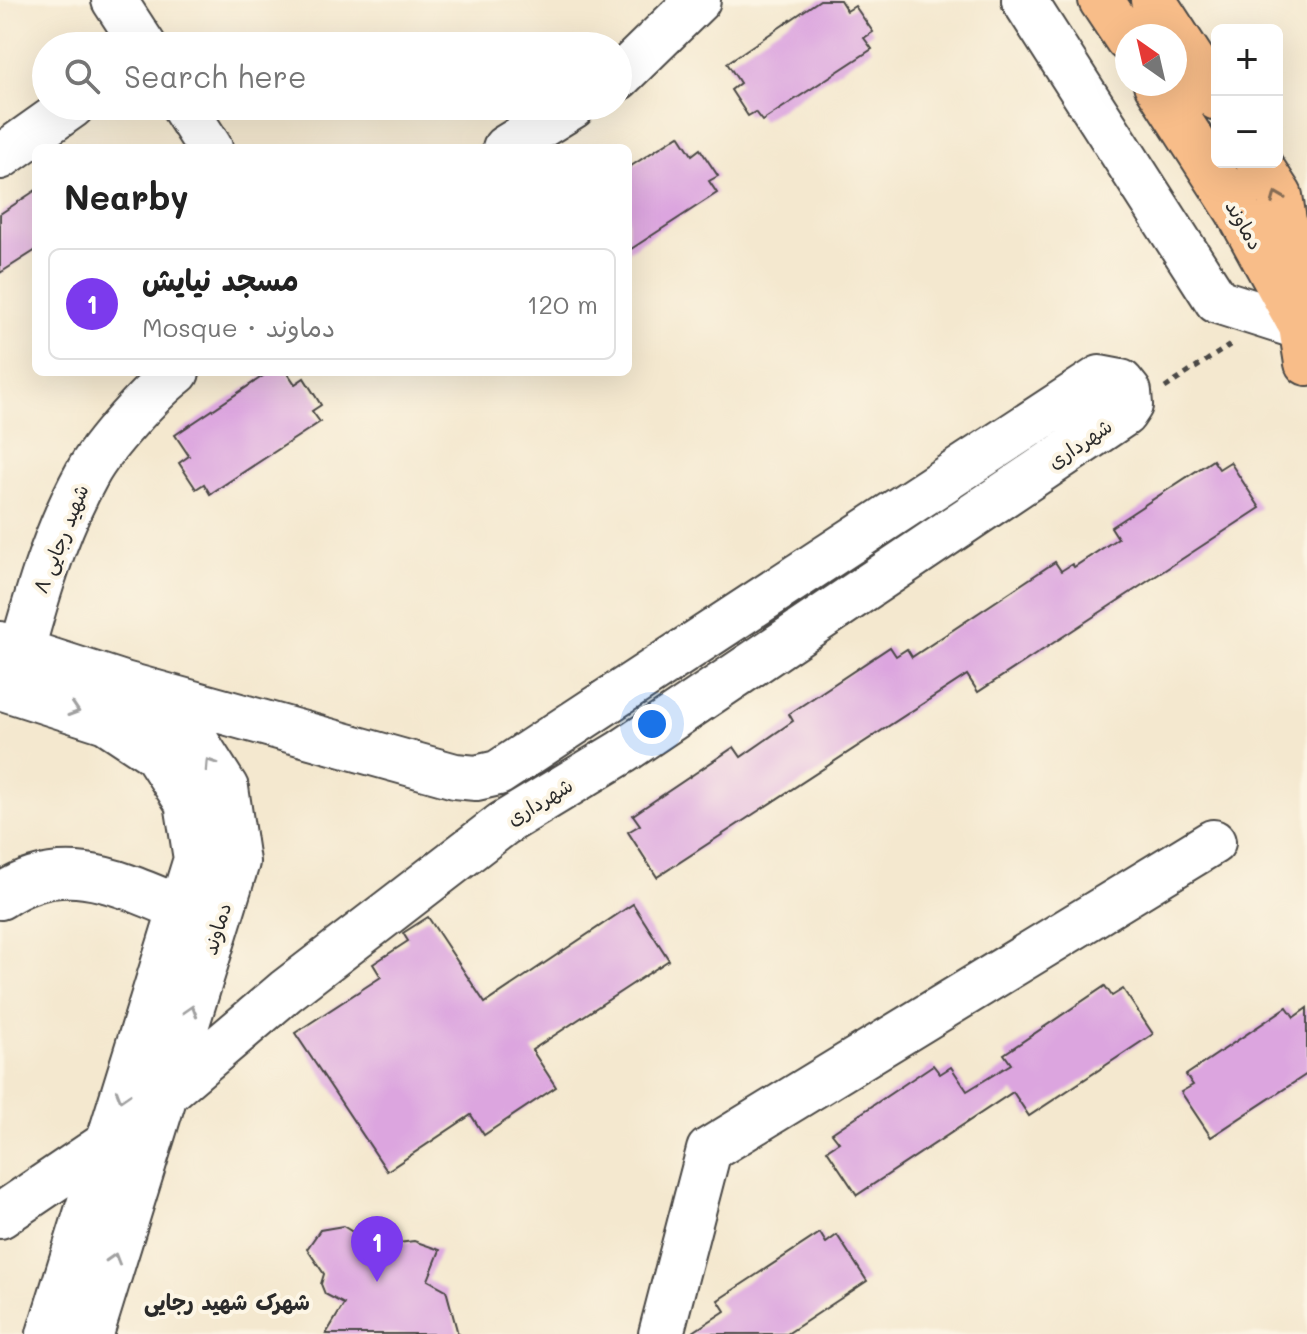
<!DOCTYPE html>
<meta charset="utf-8">
<style>
:root{--surface:#fff;--page:#f6f6f6;--text:#222;--muted:#767676;--line:#e0e0e0;--accent:#7c3aed}
body{margin:0;font-family:Mali,"Playpen Sans Arabic",sans-serif;background:var(--page);color:var(--text)}
.controls{position:absolute;right:24px;top:24px;display:grid;overflow:hidden;border-radius:12px;box-shadow:0 8px 32px #0002}
.controls button{width:72px;height:72px;display:grid;place-items:center;padding:0;border:0;border-bottom:2px solid var(--line);background:var(--surface);color:var(--text);font:40px sans-serif}
.compass{position:absolute;left:1115px;top:24px;width:72px;height:72px;border-radius:50%;background:var(--surface);box-shadow:0 8px 32px #0002;rotate:326deg}
.you{position:absolute;left:652px;top:724px;width:28px;height:28px;margin:-20px;border:6px solid #fff;border-radius:50%;background:#1a73e8;box-shadow:0 0 0 12px #1a73e833}
.badge{display:grid;place-items:center;width:52px;height:52px;border-radius:50%;background:var(--accent);color:#fff;font-size:26px;font-weight:700}
.pin{position:absolute;translate:-50% -66px;filter:drop-shadow(0 2px 4px #0008)}
.pin::after{content:'';position:absolute;top:42px;width:28px;height:24px;background:inherit;clip-path:polygon(0 0,100% 0,50% 100%)}
.list{margin:0;padding:0;list-style:none}
h2{display:flex;justify-content:space-between;align-items:center;height:104px;margin:0;padding:0 32px;font-size:34px}
h2 small{font-size:26px;font-weight:400;color:var(--muted)}
.list li{display:grid;grid-template-columns:52px 1fr auto;gap:24px;align-items:center;box-sizing:border-box;height:112px;margin:0 16px 16px;padding:0 16px;border:2px solid var(--line);border-radius:12px}
.list b{display:block;font-size:30px;white-space:nowrap}
.list p{margin:0;font-size:26px;white-space:nowrap;color:var(--muted)}
.list em{font-size:26px;font-style:normal;color:var(--muted)}
.icon{flex:none;width:44px;height:44px;fill:none;stroke:currentColor;stroke-width:2;stroke-linecap:round;stroke-linejoin:round}
.map{position:relative;flex:none;width:1307px;height:1334px;overflow:hidden}
.search{position:absolute;background:var(--surface);box-shadow:0 8px 32px #0002;left:32px;top:32px;width:600px;height:88px;display:flex;align-items:center;gap:20px;box-sizing:border-box;padding:0 28px;border-radius:44px;color:var(--muted);font-size:30px}
.panel{position:absolute;background:var(--surface);box-shadow:0 8px 32px #0002;left:32px;top:144px;width:600px;height:232px;border-radius:12px}
.map>svg:first-child{display:block}
.building{fill:#dca5df}
.lines{fill:none;stroke-linecap:round;stroke-linejoin:round}
.minor-casing{stroke:#494744;stroke-width:48}
.major-casing{stroke:#494744;stroke-width:48}
.path{stroke:#494744;stroke-width:5;stroke-dasharray:6 6;stroke-linecap:butt}
.minor{stroke:#fff;stroke-width:44}
.major{stroke:#f8bd89;stroke-width:44}
.oneway{stroke:#876d55}
.oneway2{stroke:#a0a0a0}
.labels{text-anchor:middle;stroke-width:8;stroke-linejoin:round;paint-order:stroke}
.street-label{font-size:20px;fill:#2b2b2b;stroke:#fcf5e5}
.neighbourhood-label{font-size:22px;font-weight:bold;fill:#2b2b2b;stroke:#fcf5e5}
</style>
<div class="map">
<svg width="1307" height="1334" viewBox="0 0 1307 1334">
<rect width="100%" height="100%" fill="#fcf5e5"/>
<filter id="ink" filterUnits="userSpaceOnUse"><feTurbulence type="fractalNoise" baseFrequency=".0125" numOctaves="2"/><feDisplacementMap in="SourceGraphic" scale="16" xChannelSelector="R" yChannelSelector="G"/><feConvolveMatrix kernelMatrix="1 2 1 2 8 2 1 2 1" color-interpolation-filters="sRGB"/></filter>
<filter id="wash" filterUnits="userSpaceOnUse"><feTurbulence type="fractalNoise" baseFrequency=".006" numOctaves="4" result="noise"/><feDisplacementMap in="SourceGraphic" scale="32" xChannelSelector="R" yChannelSelector="G"/><feGaussianBlur stdDeviation="1.8" result="paint"/><feColorMatrix in="noise" values="0 0 0 0 0 0 0 0 0 0 0 0 0 0 0 0 0 1.4 0 .05"/><feComposite in="paint" operator="in"/></filter>
<g filter="url(#wash)">
<rect width="100%" height="100%" fill="#f4e8cf"/>
<g id="blocks">
<path class="building" d="M 820,0 L 840,0 L 847,11 L 855,6 L 873,32 L 864,38 L 872,49 L 762,121 L 755,112 L 748,116 L 731,90 L 740,83 L 727,63 Z
M 679,135 L 692,155 L 700,149 L 718,176 L 709,181 L 717,193 L 628,251 L 628,168 Z
M 36,190 L 36,250 L 0,273 L 0,214 Z
M 269,372 L 287,372 L 295,384 L 304,378 L 321,405 L 312,411 L 320,422 L 210,494 L 204,484 L 196,489 L 179,463 L 189,456 L 175,435 Z
M 1213,460 L 1219,469 L 1230,462 L 1260,508 L 978,692 L 967,675 L 657,877 L 628,832 L 640,825 L 633,815 L 734,747 L 741,757 L 793,721 L 789,714 L 890,647 L 896,656 L 907,649 L 912,657 L 1055,562 L 1061,571 L 1072,564 L 1074,567 L 1118,538 L 1111,527 Z
M 633,904 L 669,960 L 532,1050 L 556,1087 L 484,1135 L 471,1115 L 387,1171 L 295,1033 L 381,977 L 373,964 L 408,941 L 403,933 L 428,917 L 485,1003 Z
M 1105,986 L 1112,996 L 1123,989 L 1153,1034 L 1029,1116 L 1013,1092 L 857,1195 L 827,1150 L 839,1142 L 832,1133 L 933,1065 L 940,1074 L 951,1067 L 967,1091 L 1011,1064 L 1004,1054 Z
M 1287,1007 L 1294,1017 L 1307,1008 L 1307,1074 L 1211,1137 L 1181,1092 L 1193,1085 L 1186,1075 Z
M 343,1226 L 375,1246 L 414,1241 L 440,1250 L 428,1280 L 446,1290 L 458,1334 L 326,1334 L 344,1304 L 325,1294 L 321,1284 L 324,1274 L 307,1249 L 320,1230 Z
M 820,1233 L 826,1243 L 837,1235 L 867,1281 L 787,1334 L 690,1334 L 725,1311 L 718,1300 Z"/>
</g>
</g>
<g filter="url(#ink)">
<use href="#blocks" fill-opacity="0" stroke="#494744" stroke-width="2"/>
<g class="lines">
<defs>
<path id="minor" d="M 114,0 L 144,46
M 1024,0 L 1217,301 L 1302,328
M 618,78 L 698,0
M 183,106 L 210,148
M 505,148 L 573,106
M 0,157 L 72,106
M 0,644 L 124,684 L 186,725 L 226,788 L 237,862 L 91,1334
M 14,678 C 33,609 52,537 87,474 C 102,446 151,392 177,372
M 124,684 L 455,776 L 476,778 L 498,773 L 1100,378 L 1121,382 L 1129,392 L 1130,405 L 1124,414 L 622,752 L 503,824 L 286,991 L 165,1094
M 0,687 L 106,721 L 156,754 L 187,802 L 196,859 L 49,1334
M 0,897 C 62,854 118,882 180,908
M 0,1216 L 108,1143
M 661,1334 L 709,1150 L 1213,842"/>
<path id="major" d="M 1101,0 L 1127,39
M 1153,0 L 1217,98
M 1156,84 L 1237,210 L 1302,328
M 1258,162 L 1280,196 L 1307,363"/>
</defs>
<use href="#minor" class="minor-casing"/>
<use href="#major" class="major-casing"/>
<path class="path" d="M 1165,388 L 1230,345"/>
<use href="#minor" class="minor"/>
<use href="#major" class="major"/>
</g>
<defs><path id="oneway-chevron" d="M-2-3.5L2.5 0L-2 3.5" fill="none" stroke-width="1.6" stroke-linecap="round" stroke-linejoin="round" transform="scale(2)"/></defs>
<use class="oneway" href="#oneway-chevron" transform="translate(1277 197) rotate(-112)"/>
<g class="oneway2">
<use href="#oneway-chevron" transform="translate(74 710) rotate(18)"/>
<use href="#oneway-chevron" transform="translate(210 764) rotate(-123)"/>
<use href="#oneway-chevron" transform="translate(191 1011) rotate(-73)"/>
<use href="#oneway-chevron" transform="translate(122 1096) rotate(107)"/>
<use href="#oneway-chevron" transform="translate(114 1259) rotate(-73)"/>
</g>
</g>
<g class="labels">
<g class="street-label">
<text transform="translate(1244 225) rotate(60)" y="7">دماوند</text>
<text transform="translate(1080 444) rotate(-34)" y="7">شهرداری</text>
<text transform="translate(61 539) rotate(-68)" y="7">شهید رجایی ۸</text>
<text transform="translate(540 802) rotate(-31)" y="7">شهرداری</text>
<text transform="translate(217 929) rotate(-73)" y="7">دماوند</text>
</g>
<g class="neighbourhood-label">
<text x="227" y="1310">شهرک شهید رجایی</text>
</g>
</g>
</svg>
<div class="controls">
<button>+</button>
<button>−</button>
</div>
<svg class="compass" viewBox="-18 -18 36 36"><path d="M0-13l5 13h-10z" fill="#e53935"/><path d="M0 13l5-13h-10z" fill="#767676"/></svg>
<div class="you"></div>
<div class="pin badge" style="left:377px;top:1282px">1</div>
<div class="search"><svg class="icon" aria-label="search" viewBox="0 0 24 24"><circle cx="10" cy="10" r="6"/><path d="M15 15l6 6"/></svg>Search here</div>
<section class="panel">
<h2>Nearby<small></small></h2>
<ul class="list">
<li><span class="badge">1</span><div><b>مسجد نیایش</b><p>Mosque · دماوند</p></div><em>120 m</em></li>
</ul>
</section>
</div>
